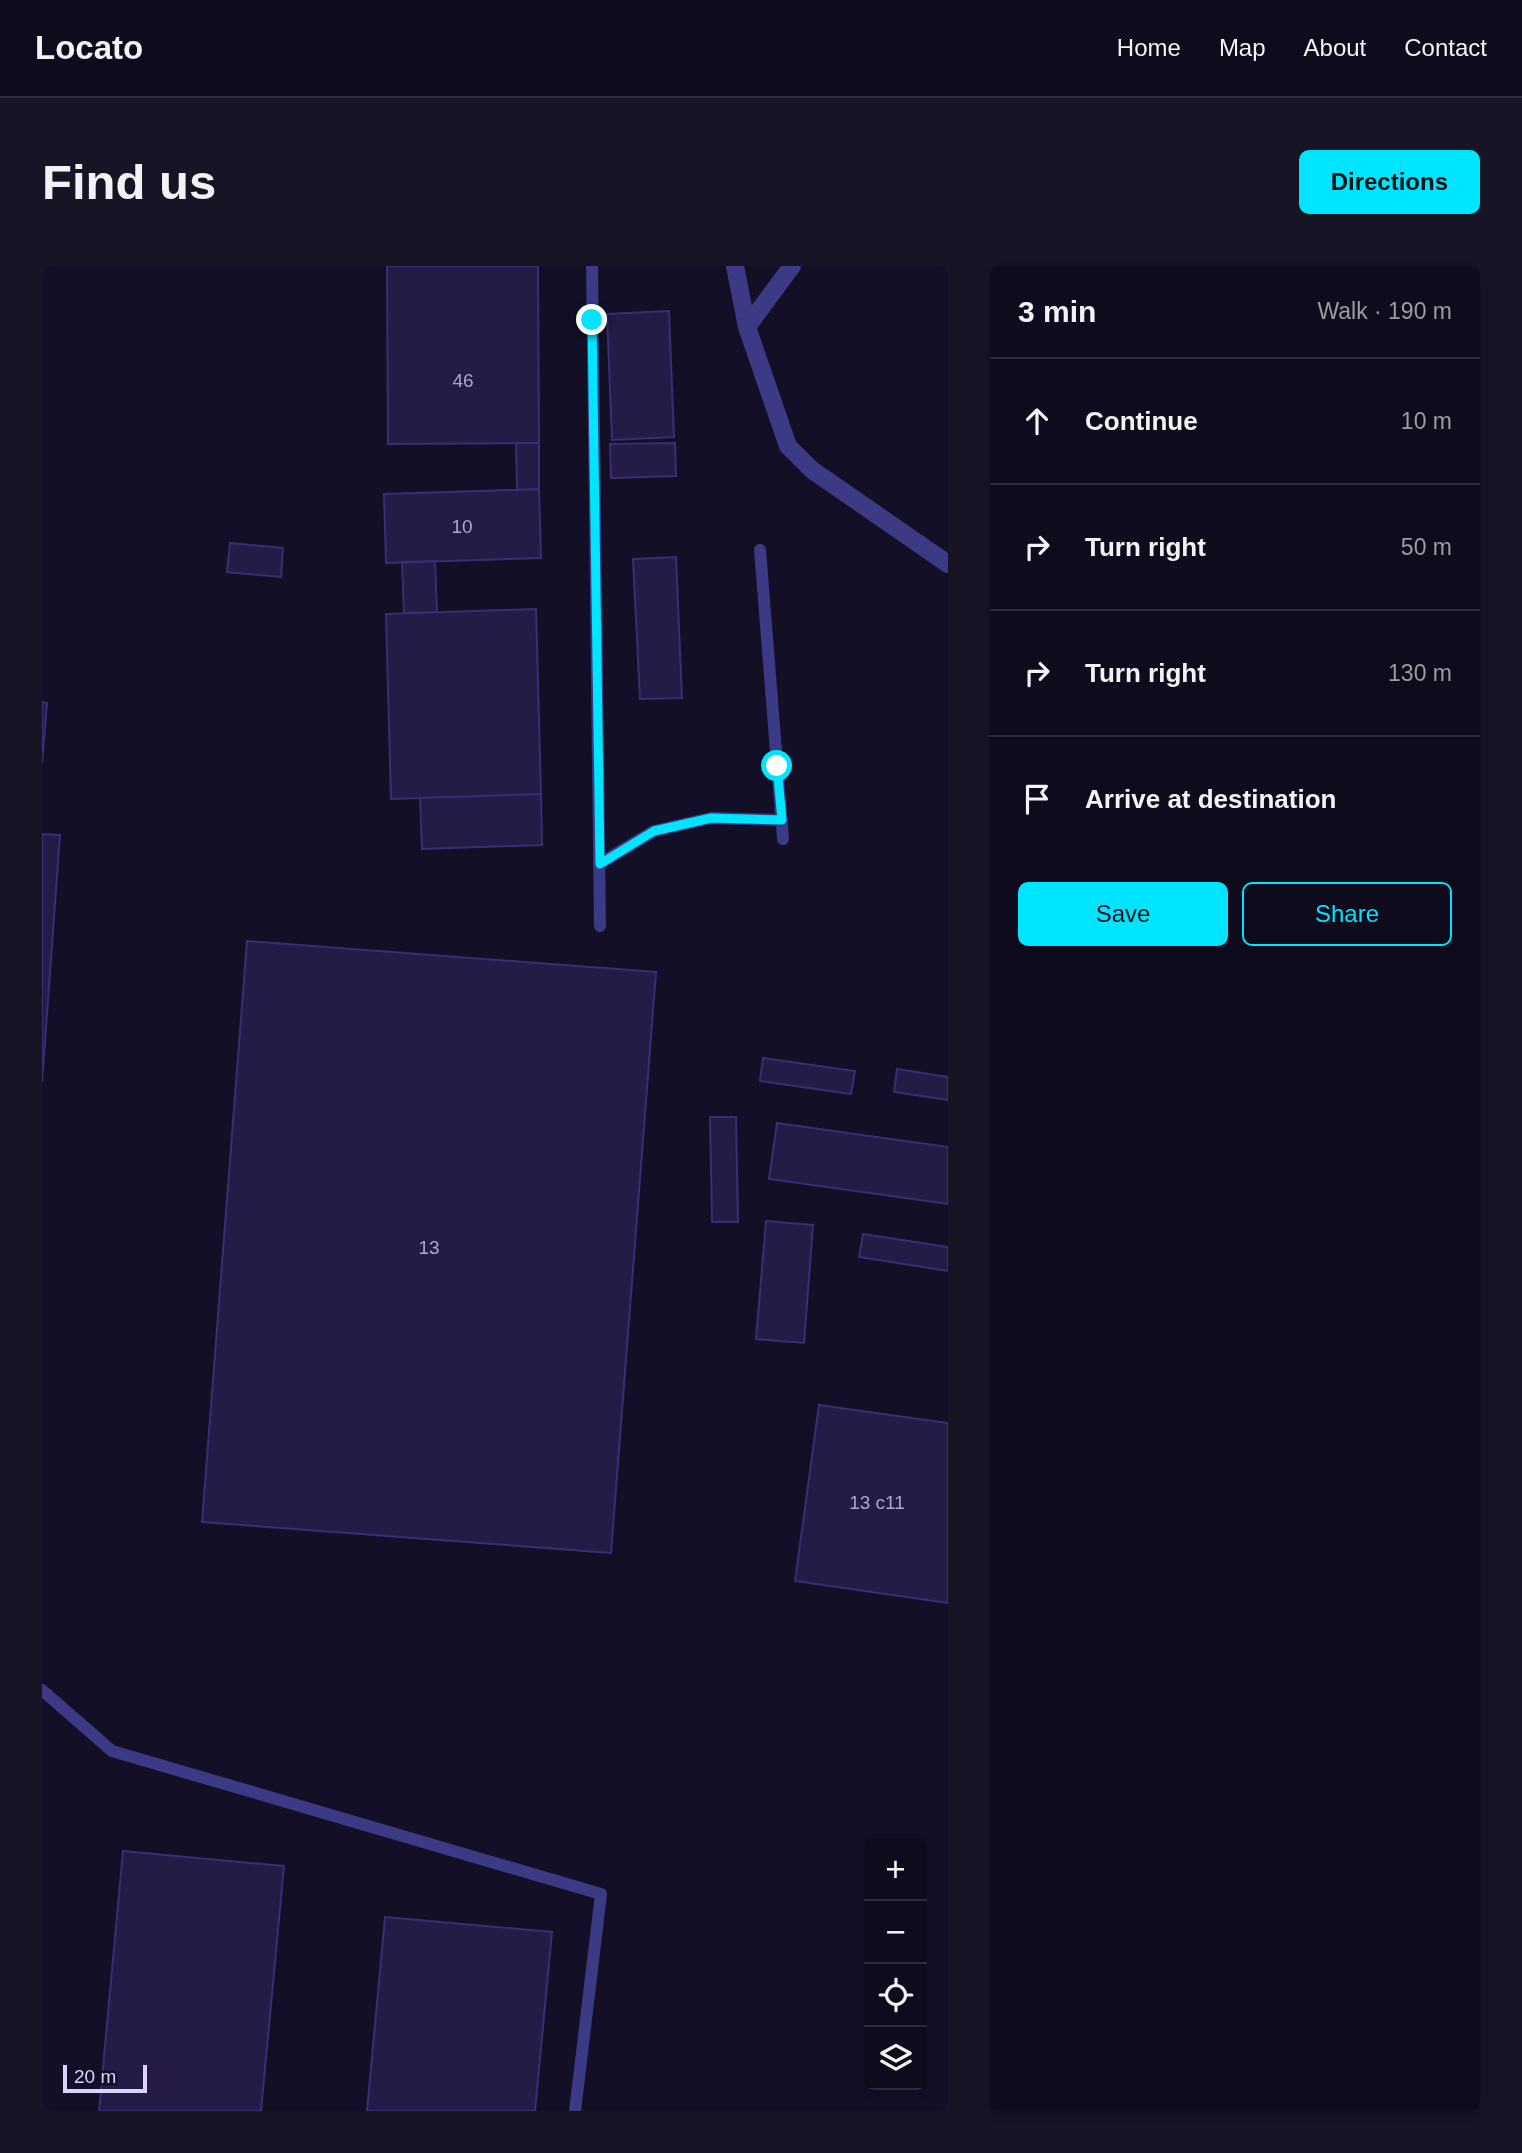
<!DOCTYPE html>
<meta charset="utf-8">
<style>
:root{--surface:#0e0b1c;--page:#171425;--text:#f1f3f6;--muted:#9b9ba3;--line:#2e2b3b;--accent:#00e5ff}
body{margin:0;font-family:Helvetica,sans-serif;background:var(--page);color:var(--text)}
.controls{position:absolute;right:21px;bottom:21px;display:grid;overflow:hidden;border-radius:10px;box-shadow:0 4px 10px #0003}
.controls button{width:63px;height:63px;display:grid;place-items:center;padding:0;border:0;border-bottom:2px solid var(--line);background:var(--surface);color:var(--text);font:35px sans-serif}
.scale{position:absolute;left:21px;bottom:18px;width:84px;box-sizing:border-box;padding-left:7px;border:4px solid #d9d4ff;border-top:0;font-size:19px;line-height:24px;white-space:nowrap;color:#d9d4ff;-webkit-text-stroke:5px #130f26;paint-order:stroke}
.stop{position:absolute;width:21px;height:21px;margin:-16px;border:5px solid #00e5ff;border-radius:50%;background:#fff}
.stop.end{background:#00e5ff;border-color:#fff;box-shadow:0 2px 7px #0008}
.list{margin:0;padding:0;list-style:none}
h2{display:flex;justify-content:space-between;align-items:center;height:91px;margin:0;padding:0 28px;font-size:30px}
h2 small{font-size:23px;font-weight:400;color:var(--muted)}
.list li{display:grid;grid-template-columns:46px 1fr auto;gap:21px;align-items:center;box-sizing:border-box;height:126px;padding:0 28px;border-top:2px solid var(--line)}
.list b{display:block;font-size:26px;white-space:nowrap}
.list em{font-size:23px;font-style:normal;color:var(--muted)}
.actions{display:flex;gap:14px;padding:21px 28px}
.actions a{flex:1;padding:16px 0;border:2px solid var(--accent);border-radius:10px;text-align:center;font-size:24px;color:var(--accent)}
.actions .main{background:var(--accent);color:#111}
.icon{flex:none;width:38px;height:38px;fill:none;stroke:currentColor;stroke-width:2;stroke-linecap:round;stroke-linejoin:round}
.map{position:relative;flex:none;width:906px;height:1845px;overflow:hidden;border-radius:10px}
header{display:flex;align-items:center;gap:42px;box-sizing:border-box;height:98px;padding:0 35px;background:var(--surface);border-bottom:2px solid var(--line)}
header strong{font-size:33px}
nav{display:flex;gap:38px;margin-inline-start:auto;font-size:24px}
.intro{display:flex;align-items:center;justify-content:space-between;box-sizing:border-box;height:168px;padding:0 42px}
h1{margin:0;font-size:49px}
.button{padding:18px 32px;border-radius:10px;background:var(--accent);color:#111;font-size:24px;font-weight:700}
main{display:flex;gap:42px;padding:0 42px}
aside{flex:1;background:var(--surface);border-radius:10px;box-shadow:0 4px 10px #0003}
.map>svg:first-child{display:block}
.building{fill:#241b47;stroke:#3b2d73;stroke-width:2}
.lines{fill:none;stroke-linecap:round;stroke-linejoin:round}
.service{stroke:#3d3a85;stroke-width:12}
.minor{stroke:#3d3a85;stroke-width:18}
.route{stroke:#00e5ff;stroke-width:9}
.labels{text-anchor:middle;stroke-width:5;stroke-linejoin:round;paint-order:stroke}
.number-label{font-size:19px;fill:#aca6d1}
</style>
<header>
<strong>Locato</strong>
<nav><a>Home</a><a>Map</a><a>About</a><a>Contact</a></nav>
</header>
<div class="intro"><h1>Find us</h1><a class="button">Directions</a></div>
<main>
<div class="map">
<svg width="906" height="1845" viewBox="0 0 906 1845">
<rect width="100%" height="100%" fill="#130f26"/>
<path class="building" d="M 345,0 L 496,0 L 497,177 L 346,178 Z
M 627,45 L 632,171 L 570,174 L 565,48 Z
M 474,177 L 497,177 L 497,223 L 475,224 Z
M 633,177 L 634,210 L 569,212 L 568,178 Z
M 497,223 L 499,292 L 344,297 L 342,228 Z
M 188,277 L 241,282 L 239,311 L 185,306 Z
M 634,291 L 640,432 L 598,433 L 591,293 Z
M 393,295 L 395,346 L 362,347 L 360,296 Z
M 494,343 L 499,528 L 349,533 L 344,348 Z
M 0,436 L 5,437 L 0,497 Z
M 499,528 L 500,579 L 380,583 L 378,532 Z
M 0,568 L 18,569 L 0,816 Z
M 205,675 L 614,706 L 569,1287 L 160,1256 Z
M 721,792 L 813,805 L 809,828 L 718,815 Z
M 855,803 L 906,811 L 906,834 L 852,826 Z
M 668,851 L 694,851 L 696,956 L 670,956 Z
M 735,857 L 906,881 L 906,938 L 727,913 Z
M 724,955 L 771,959 L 762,1077 L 714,1073 Z
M 821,968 L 906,981 L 906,1005 L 817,991 Z
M 777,1139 L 906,1157 L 906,1337 L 753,1315 Z
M 81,1585 L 242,1600 L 219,1845 L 57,1845 Z
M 343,1651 L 510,1666 L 493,1845 L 325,1845 Z"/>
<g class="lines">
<path class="service" d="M 550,0 L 558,660
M 718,284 L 741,573
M 557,598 L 612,565 L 669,552 L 740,554
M 0,1424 L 70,1485 L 559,1628 L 533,1845"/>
<path class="minor" d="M 693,0 L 705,61 L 746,180 L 770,204 L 906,298
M 705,61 L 750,0"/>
</g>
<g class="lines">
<path class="route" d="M 550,54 L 558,598 L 612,565 L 669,552 L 740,554 L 735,500"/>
</g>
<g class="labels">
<g class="number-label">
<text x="421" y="121">46</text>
<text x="420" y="267">10</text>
<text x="387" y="988">13</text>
<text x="835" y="1243">13 с11</text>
</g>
</g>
</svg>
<div class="controls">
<button>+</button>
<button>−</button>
<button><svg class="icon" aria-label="locate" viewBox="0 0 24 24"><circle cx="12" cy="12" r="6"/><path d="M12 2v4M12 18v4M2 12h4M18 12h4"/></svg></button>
<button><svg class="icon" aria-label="layers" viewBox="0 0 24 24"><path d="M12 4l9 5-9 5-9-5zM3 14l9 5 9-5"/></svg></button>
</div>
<div class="scale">20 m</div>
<div class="stop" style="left:735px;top:500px"></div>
<div class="stop end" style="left:550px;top:54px"></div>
</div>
<aside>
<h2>3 min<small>Walk · 190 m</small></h2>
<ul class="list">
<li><svg class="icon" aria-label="ahead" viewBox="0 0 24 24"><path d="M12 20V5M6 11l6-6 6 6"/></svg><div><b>Continue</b></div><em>10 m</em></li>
<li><svg class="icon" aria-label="right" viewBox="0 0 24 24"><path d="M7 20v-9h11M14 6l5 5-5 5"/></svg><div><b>Turn right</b></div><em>50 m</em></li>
<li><svg class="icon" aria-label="right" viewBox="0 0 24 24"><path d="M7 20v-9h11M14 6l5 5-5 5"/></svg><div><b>Turn right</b></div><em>130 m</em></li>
<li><svg class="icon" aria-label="arrive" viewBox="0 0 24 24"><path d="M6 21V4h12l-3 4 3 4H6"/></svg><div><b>Arrive at destination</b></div></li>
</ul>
<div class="actions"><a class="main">Save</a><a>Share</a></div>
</aside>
</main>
